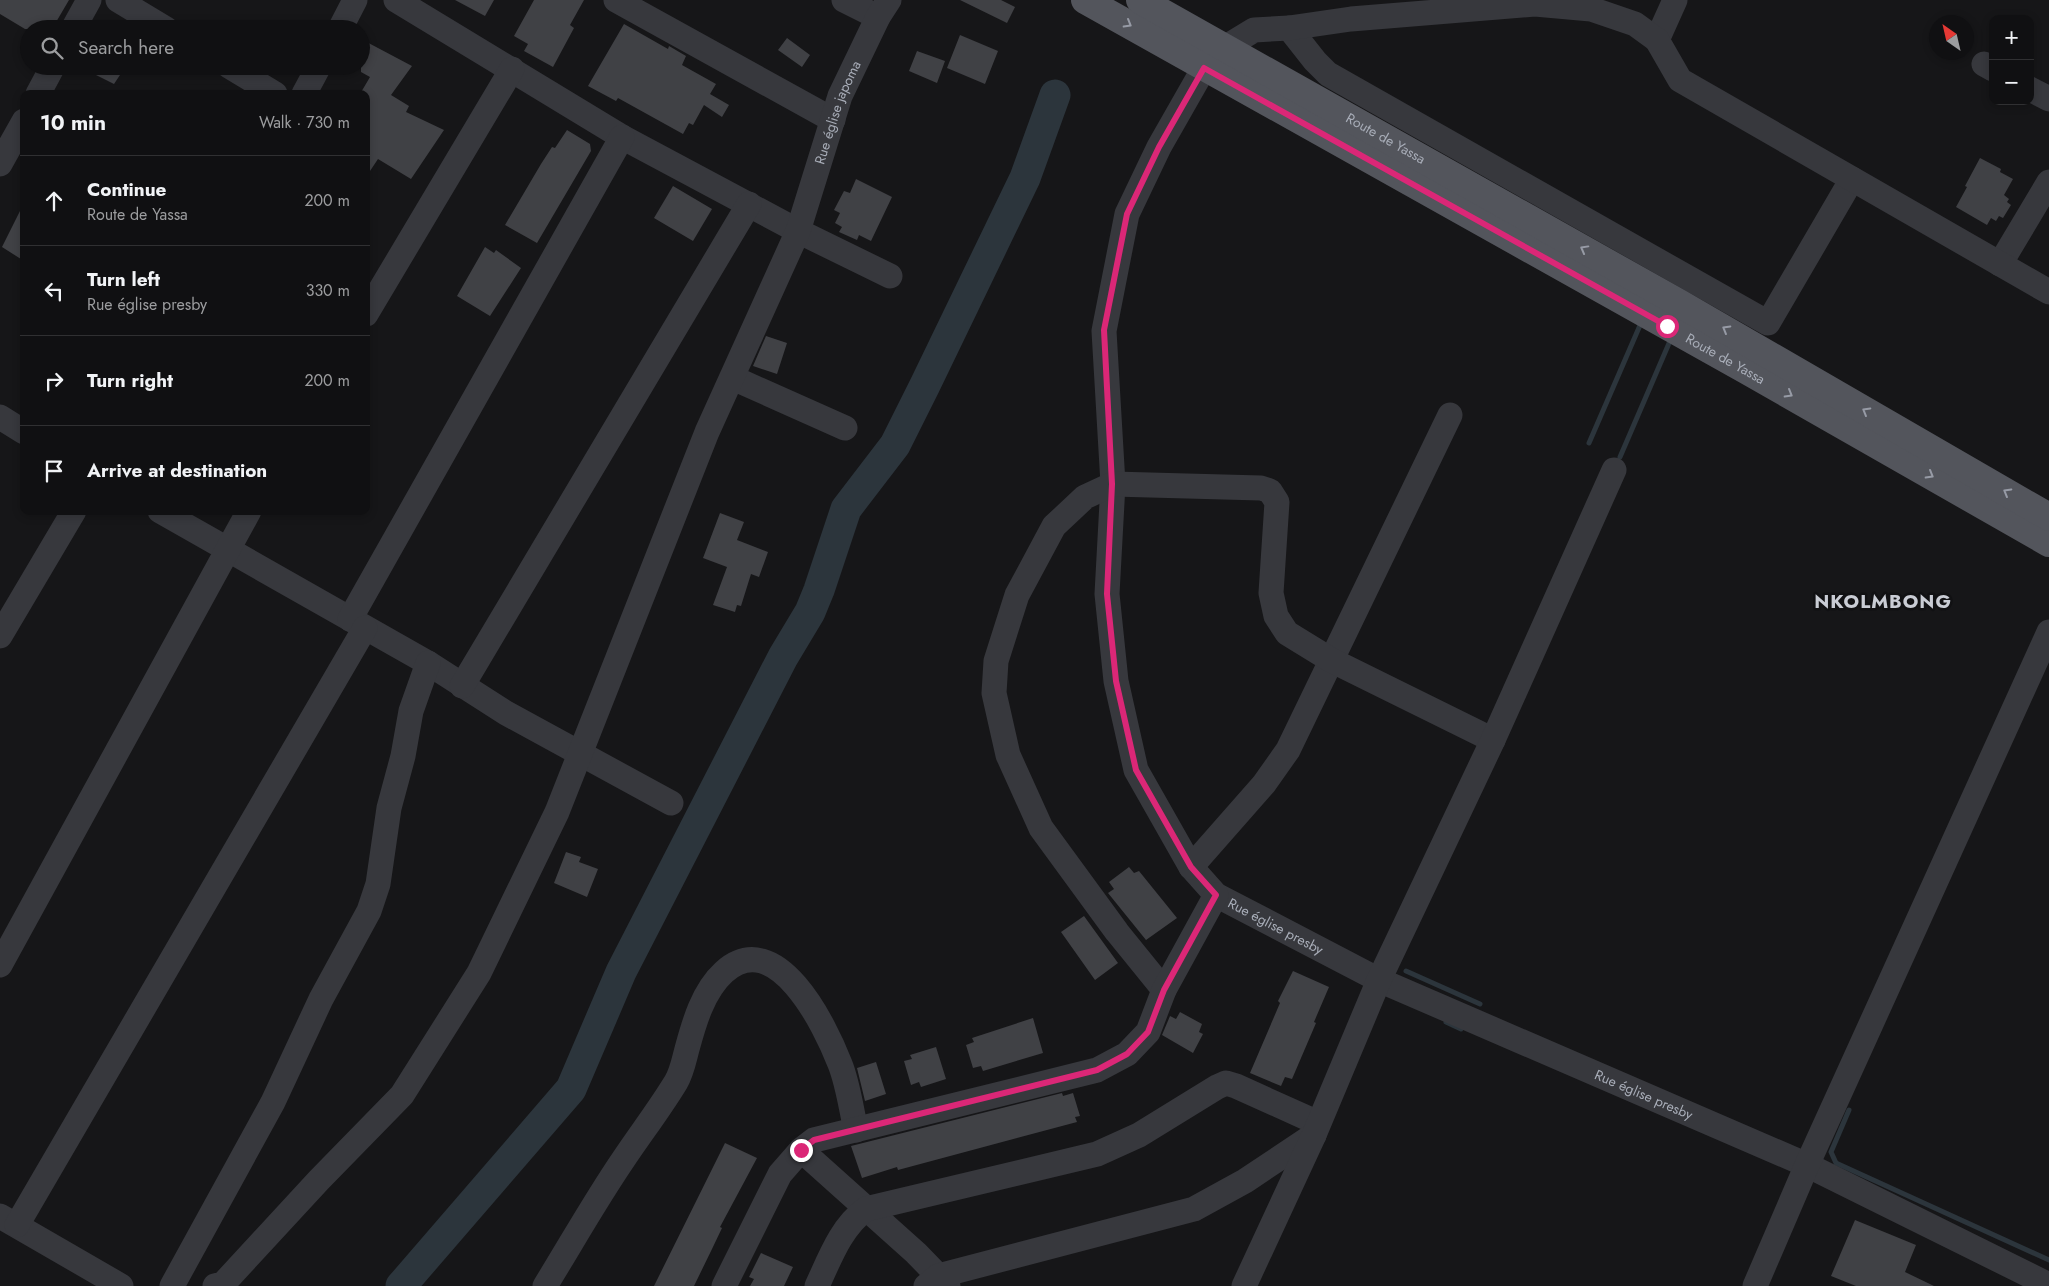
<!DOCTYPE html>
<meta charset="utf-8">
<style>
:root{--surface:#101012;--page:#19191b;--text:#f1f3f6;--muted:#9c9d9f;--line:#303032}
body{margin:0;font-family:Jost,sans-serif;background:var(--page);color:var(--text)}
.controls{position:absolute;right:15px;top:15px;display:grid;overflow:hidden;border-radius:10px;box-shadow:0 2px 8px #0003}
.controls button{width:45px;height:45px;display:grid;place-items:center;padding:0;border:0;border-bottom:1px solid var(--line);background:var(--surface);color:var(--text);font:25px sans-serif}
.compass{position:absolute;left:1929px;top:15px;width:45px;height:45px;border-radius:50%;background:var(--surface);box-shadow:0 2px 8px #0003;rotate:326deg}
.stop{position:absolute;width:15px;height:15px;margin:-11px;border:4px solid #db2777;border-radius:50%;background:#fff}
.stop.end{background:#db2777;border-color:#fff;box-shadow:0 1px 5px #0008}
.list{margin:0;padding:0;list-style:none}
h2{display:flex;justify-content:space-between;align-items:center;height:65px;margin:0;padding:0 20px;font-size:21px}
h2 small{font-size:16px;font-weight:400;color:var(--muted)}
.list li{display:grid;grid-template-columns:32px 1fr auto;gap:15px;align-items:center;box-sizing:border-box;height:90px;padding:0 20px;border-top:1px solid var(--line)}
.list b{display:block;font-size:19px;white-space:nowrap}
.list p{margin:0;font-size:16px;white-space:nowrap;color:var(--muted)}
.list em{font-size:16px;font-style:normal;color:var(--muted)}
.icon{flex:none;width:28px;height:28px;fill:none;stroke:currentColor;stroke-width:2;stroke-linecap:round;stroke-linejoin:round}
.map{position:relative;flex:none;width:2049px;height:1286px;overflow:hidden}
.search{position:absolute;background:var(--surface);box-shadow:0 2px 8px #0003;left:20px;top:20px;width:350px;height:55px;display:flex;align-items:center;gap:12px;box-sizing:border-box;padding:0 18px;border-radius:28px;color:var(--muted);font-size:19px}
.panel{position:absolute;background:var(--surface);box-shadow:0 2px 8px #0003;left:20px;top:90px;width:350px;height:425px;border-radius:10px}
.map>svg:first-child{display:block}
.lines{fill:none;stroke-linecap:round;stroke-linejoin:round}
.stream{stroke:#2c353c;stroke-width:5}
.river{stroke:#2c353c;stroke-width:31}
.building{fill:#404145}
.minor{stroke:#37383d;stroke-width:25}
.major{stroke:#53555c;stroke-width:28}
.oneway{stroke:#979ba6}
.route{stroke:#db2777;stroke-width:6}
.labels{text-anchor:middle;stroke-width:5;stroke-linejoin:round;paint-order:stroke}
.street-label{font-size:14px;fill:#a8adb8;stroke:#111113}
.district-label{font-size:19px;font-weight:bold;letter-spacing:1px;fill:#c9ccd4;stroke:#111113}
</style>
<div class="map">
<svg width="2049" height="1286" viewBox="0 0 2049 1286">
<rect width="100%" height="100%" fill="#161618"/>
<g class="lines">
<path class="stream" d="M 1589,443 L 1641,323
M 1620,457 L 1670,341
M 1406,971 L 1480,1004
M 1446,1022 L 1461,1029
M 1849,1110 L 1831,1152 L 1836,1163 L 2049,1260"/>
<path class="river" d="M 401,1286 L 571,1089 L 621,972 L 783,657 L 810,612 L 819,590 L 846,509 L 895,445 L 925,385 L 1025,178 L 1055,95"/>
</g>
<path class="building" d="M 0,0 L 69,0 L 52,29 L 25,29 L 0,14 Z
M 455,0 L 494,0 L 485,16 Z
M 534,0 L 584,0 L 570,25 L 574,28 L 553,67 L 524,51 L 528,44 L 514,36 Z
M 960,0 L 1001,0 L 1015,7 L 1007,23 Z
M 624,24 L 668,49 L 669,46 L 686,56 L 682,65 L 716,84 L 710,94 L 729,105 L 722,117 L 704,105 L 693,125 L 689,123 L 683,134 L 618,98 L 616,101 L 588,86 Z
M 960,35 L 998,51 L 985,84 L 947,68 Z
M 787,38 L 810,55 L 802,67 L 778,50 Z
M 361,39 L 412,66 L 391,95 L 409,106 L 406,112 L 444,130 L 411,179 L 378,159 L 366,177 L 366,94 L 360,94 L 370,77 L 361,72 Z
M 917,51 L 945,61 L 937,83 L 909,71 Z
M 78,66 L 126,66 L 114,84 Z
M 567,130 L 590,144 L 591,151 L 537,243 L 505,225 L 541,164 L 552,147 L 555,148 Z
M 1980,158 L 2001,169 L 2000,172 L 2013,179 L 2004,195 L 2009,199 L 2007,202 L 2011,205 L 2003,218 L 1999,216 L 1996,221 L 1991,218 L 1987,225 L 1956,207 L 1967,187 L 1965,186 Z
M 856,179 L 892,197 L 871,241 L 859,235 L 857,240 L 839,232 L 842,227 L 835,223 L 840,213 L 834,210 L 844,191 L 850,193 Z
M 673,186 L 712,209 L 693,241 L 654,218 Z
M 24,203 L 24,261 L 2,247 Z
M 485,247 L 494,253 L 496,250 L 521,268 L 490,316 L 457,296 Z
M 766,336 L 787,343 L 777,374 L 753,366 Z
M 720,513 L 744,522 L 737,540 L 768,552 L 759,577 L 751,574 L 741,606 L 737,605 L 735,612 L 713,605 L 727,567 L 703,558 Z
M 566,852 L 581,857 L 579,862 L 598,869 L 587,897 L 554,883 Z
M 1129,867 L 1134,873 L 1139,871 L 1177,918 L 1146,940 L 1108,893 L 1114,889 L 1109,882 Z
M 1084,916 L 1118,963 L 1095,980 L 1061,932 Z
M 1293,971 L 1329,987 L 1314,1022 L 1316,1023 L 1292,1079 L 1285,1077 L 1281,1086 L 1250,1073 L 1280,1003 L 1278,1001 Z
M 1180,1012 L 1202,1024 L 1199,1032 L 1203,1034 L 1193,1053 L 1162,1035 L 1170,1016 L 1176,1019 Z
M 1033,1018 L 1043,1053 L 983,1071 L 981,1066 L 973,1068 L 966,1045 L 974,1042 L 972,1038 Z
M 936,1047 L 946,1079 L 921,1087 L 919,1082 L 911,1085 L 904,1061 L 912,1059 L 910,1055 Z
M 876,1062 L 886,1094 L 865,1101 L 857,1068 Z
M 1062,1093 L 1063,1096 L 1073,1093 L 1080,1116 L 1075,1117 L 1077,1122 L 898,1170 L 897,1167 L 862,1178 L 851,1146 Z
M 725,1143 L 757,1158 L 720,1227 L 722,1228 L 712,1249 L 694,1286 L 654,1286 Z
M 1855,1220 L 1916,1245 L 1905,1272 L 1934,1286 L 1856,1286 L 1831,1276 Z
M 761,1253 L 793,1267 L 784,1286 L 750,1286 L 754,1279 L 749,1277 Z"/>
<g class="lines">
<g class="minor">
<path d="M 118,0 L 166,29"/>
<path d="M 396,0 L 622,137 L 798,231 L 890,276"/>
<path d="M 616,0 L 833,120"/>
<path d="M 844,0 L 878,17"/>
<path d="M 1289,28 L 1315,61 L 1328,74 L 1768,323 L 1852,179"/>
<path d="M 73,29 L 89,0"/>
<path d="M 340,29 L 355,0"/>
<path d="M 1657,40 L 1675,0"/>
<path d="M 1984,64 L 1993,69"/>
<path d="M 229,66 L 275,94"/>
<path d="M 2030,89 L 2049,99"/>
<path d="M 38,94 L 53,66"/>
<path d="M 304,94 L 319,66"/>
<path d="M 0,164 L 24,121"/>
<path d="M 2000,264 L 2049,182"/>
<path id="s1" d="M 2049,292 L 1680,80 L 1657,40 L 1635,24 L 1591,9 L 1535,4 L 1351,19 L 1289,28 L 1254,30 L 1226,47 L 1204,68 L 1159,147 L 1127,214 L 1104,331 L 1113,484 L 1107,594 L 1116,681 L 1136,770 L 1191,867 L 1216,895 L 1379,980 L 1807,1165 L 2049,1285"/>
<path d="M 366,314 L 512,69"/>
<path d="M 733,378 L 845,428"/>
<path d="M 0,417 L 24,432"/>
<path d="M 160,511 L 428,663 L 506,713 L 671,803"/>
<path d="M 350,619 L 622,137"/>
<path d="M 0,636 L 74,511"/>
<path d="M 462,686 L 749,204"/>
<path d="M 1191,867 L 1264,784 L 1288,750 L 1450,415"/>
<path d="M 0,965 L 249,511"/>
<path d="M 1164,990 L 1117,932 L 1041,828 L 1008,755 L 994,693 L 996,661 L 1017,595 L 1054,526 L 1085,497 L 1113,484 L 1261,488 L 1270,491 L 1277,502 L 1271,593 L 1276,616 L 1287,633 L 1331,660 L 1493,740"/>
<path d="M 801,1150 L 916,1253 L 948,1286"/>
<path d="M 0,1216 L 121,1286"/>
<path d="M 17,1225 L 365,628"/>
<path d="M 172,1286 L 273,1102 L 321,999 L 369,911 L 378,884 L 389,808 L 403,756 L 411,711 L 428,663"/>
<path id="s2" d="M 215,1286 L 223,1284 L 319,1180 L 402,1095 L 479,973 L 557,812 L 707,432 L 798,231 L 840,96 L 878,17 L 889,0"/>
<path d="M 545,1286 C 571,1244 595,1201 623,1160 C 641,1133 659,1110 676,1082 C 682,1072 684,1060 687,1049 C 694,1023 703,991 724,972 C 776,925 825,1025 840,1064 C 848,1084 851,1108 856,1130"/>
<path d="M 724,1286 L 780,1174 L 801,1150 L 814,1140 L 1097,1070 L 1127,1054 L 1148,1032 L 1164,990 L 1216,895"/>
<path d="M 817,1286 C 830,1258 841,1227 866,1209 L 1097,1154 L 1139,1135 L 1217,1087 L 1226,1083 L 1236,1086 L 1318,1123"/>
<path d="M 926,1286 L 938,1276 L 1194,1209 L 1245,1181 L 1314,1135"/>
<path d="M 1244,1286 L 1314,1135 L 1379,980 L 1493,740 L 1614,470"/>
<path d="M 1755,1286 L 1807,1165 L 2049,632"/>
</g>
<g class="major">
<path id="s3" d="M 1085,0 L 1746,370 L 2049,543"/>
<path id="s4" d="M 1140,0 L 1679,303 L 2049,517"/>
</g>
</g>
<defs><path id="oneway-chevron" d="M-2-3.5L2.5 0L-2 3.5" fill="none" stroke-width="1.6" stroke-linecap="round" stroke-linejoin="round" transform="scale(1.25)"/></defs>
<g class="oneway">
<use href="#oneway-chevron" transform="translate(1128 24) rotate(30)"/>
<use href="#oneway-chevron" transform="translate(1584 249) rotate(-151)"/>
<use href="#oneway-chevron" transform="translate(1726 329) rotate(-150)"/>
<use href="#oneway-chevron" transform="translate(1789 394) rotate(30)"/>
<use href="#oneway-chevron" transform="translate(1866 411) rotate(-150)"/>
<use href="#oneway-chevron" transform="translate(1930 475) rotate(30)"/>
<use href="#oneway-chevron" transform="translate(2007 492) rotate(-150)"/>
</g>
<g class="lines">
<path class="route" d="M 801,1150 L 814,1140 L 1097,1070 L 1127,1054 L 1148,1032 L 1164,990 L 1216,895 L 1191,867 L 1136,770 L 1116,681 L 1107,594 L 1112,484 L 1104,330 L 1127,214 L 1159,147 L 1204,68 L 1667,326"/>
</g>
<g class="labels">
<g class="street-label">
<text dy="5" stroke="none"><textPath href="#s2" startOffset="1346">Rue église japoma</textPath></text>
<text dy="5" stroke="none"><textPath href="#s4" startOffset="282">Route de Yassa</textPath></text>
<text dy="5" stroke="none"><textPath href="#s3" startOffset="734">Route de Yassa</textPath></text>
<text dy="5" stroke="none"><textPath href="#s1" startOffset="1890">Rue église presby</textPath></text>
<text dy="5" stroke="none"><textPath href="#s1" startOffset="2295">Rue église presby</textPath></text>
</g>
<g class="district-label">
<text x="1883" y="608">NKOLMBONG</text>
</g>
</g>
</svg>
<div class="controls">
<button>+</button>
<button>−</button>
</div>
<svg class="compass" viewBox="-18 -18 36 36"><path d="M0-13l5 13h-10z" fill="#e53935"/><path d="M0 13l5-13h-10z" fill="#9c9d9f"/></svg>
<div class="stop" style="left:1667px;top:326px"></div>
<div class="stop end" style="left:801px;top:1150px"></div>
<div class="search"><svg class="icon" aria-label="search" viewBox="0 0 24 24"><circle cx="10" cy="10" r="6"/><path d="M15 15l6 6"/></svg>Search here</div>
<section class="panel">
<h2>10 min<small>Walk · 730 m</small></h2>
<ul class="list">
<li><svg class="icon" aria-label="ahead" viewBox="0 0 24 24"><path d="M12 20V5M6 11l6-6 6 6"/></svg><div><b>Continue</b><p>Route de Yassa</p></div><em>200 m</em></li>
<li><svg class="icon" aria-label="left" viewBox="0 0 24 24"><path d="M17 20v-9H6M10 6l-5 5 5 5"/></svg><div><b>Turn left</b><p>Rue église presby</p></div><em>330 m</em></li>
<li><svg class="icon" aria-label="right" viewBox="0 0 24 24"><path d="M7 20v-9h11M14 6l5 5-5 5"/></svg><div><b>Turn right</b></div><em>200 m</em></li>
<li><svg class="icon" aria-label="arrive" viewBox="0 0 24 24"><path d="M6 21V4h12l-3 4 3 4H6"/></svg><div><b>Arrive at destination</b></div></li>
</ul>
</section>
</div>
